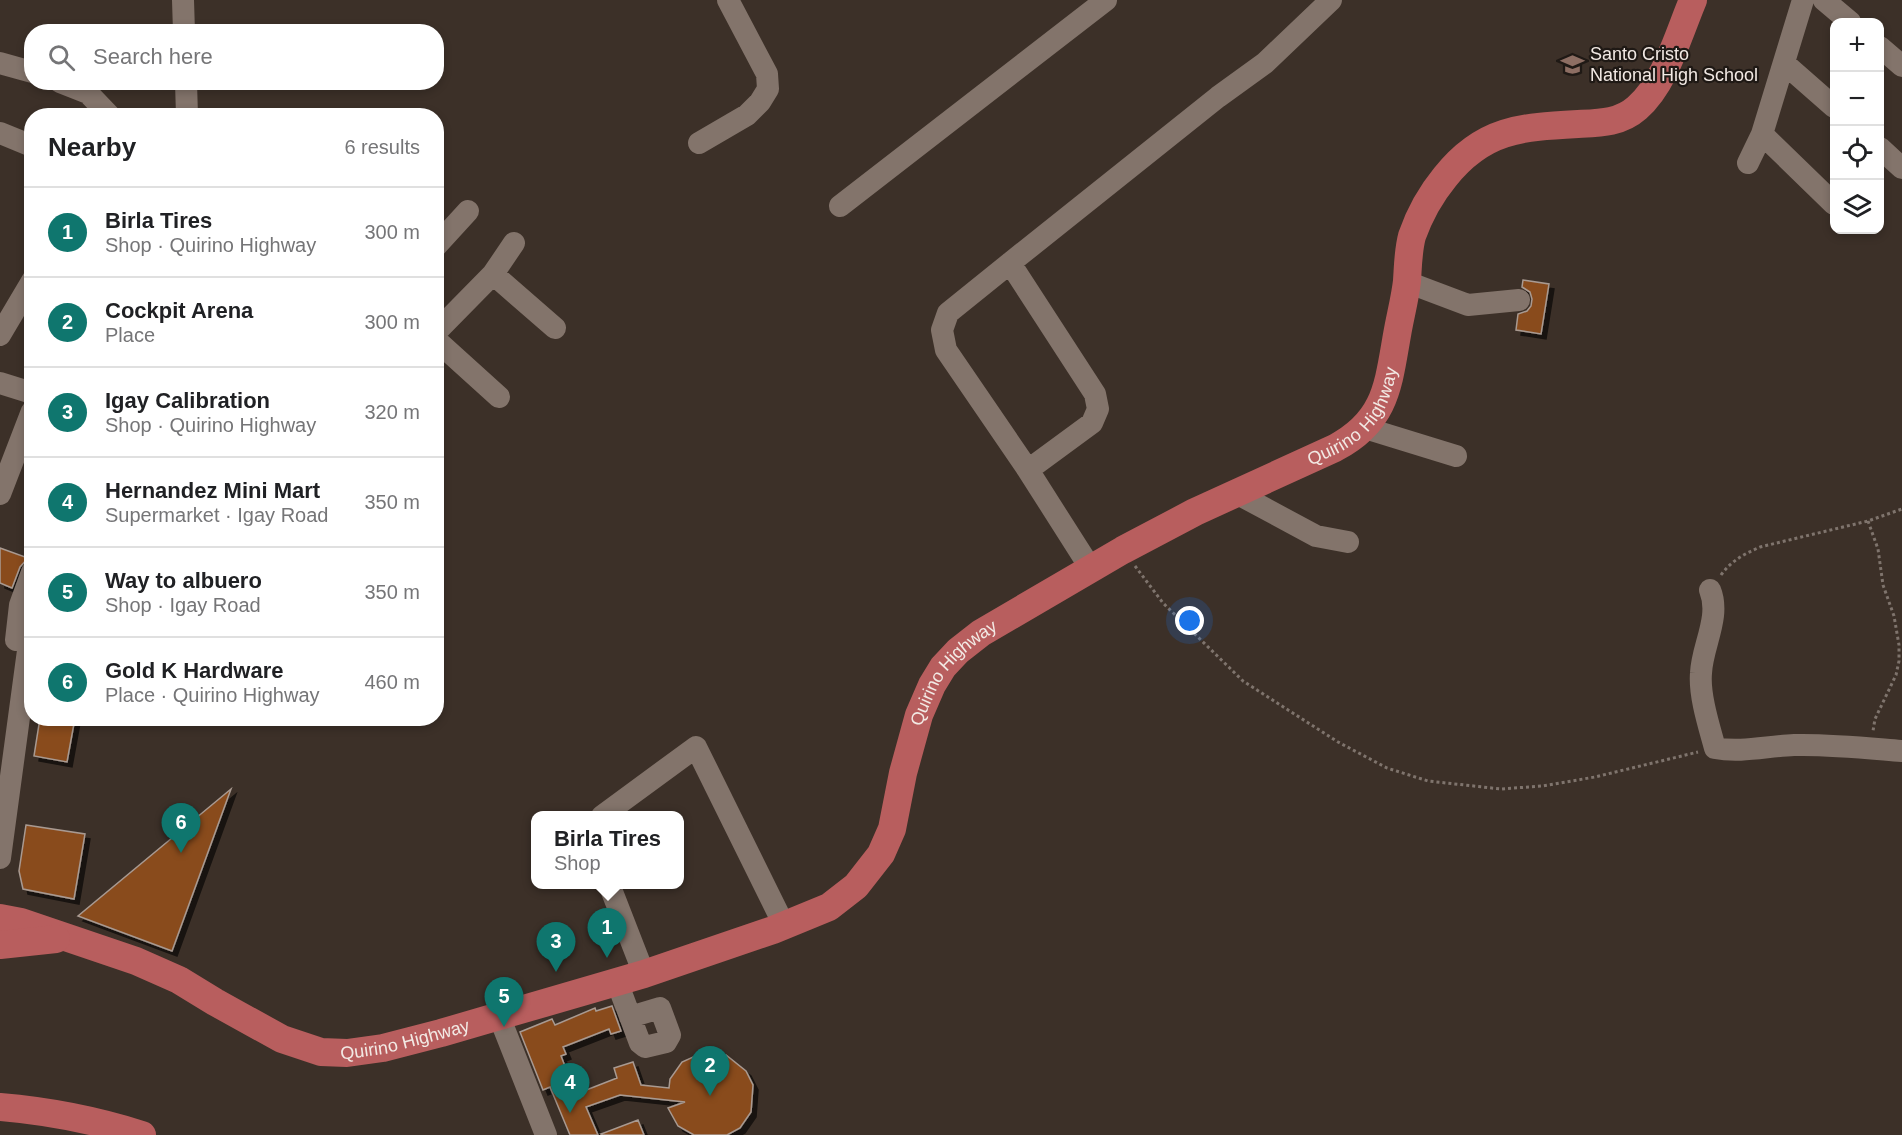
<!DOCTYPE html>
<meta charset="utf-8">
<style>
:root{--surface:#fff;--page:#f6f6f6;--text:#202124;--muted:#757577;--line:#e0e0e0;--accent:#0f766e}
body{margin:0;font-family:Arial,sans-serif;background:var(--page);color:var(--text)}
.controls{position:absolute;right:18px;top:18px;display:grid;overflow:hidden;border-radius:12px;box-shadow:0 3px 9px #0003}
.controls button{width:54px;height:54px;display:grid;place-items:center;padding:0;border:0;border-bottom:2px solid var(--line);background:var(--surface);color:var(--text);font:30px sans-serif}
.you{position:absolute;left:1190px;top:621px;width:21px;height:21px;margin:-15px;border:4px solid #fff;border-radius:50%;background:#1a73e8;box-shadow:0 0 0 9px #1a73e833}
.badge{display:grid;place-items:center;width:39px;height:39px;border-radius:50%;background:var(--accent);color:#fff;font-size:20px;font-weight:700}
.pin{position:absolute;translate:-50% -50px;filter:drop-shadow(0 2px 3px #0008)}
.pin::after{content:'';position:absolute;top:32px;width:21px;height:18px;background:inherit;clip-path:polygon(0 0,100% 0,50% 100%)}
.popup{position:absolute;left:531px;top:811px;width:153px;height:78px;box-sizing:border-box;display:grid;place-content:center;border-radius:12px;background:var(--surface);filter:drop-shadow(0 2px 4px #0005);font-size:20px;white-space:nowrap;color:var(--muted)}
.popup b{font-size:22px;color:var(--text)}
.popup::after{content:'';position:absolute;left:50%;top:100%;margin-left:-12px;border:12px solid transparent;border-top-color:var(--surface)}
.list{margin:0;padding:0;list-style:none}
h2{display:flex;justify-content:space-between;align-items:center;height:78px;margin:0;padding:0 24px;font-size:26px}
h2 small{font-size:20px;font-weight:400;color:var(--muted)}
.list li{display:grid;grid-template-columns:39px 1fr auto;gap:18px;align-items:center;box-sizing:border-box;height:90px;padding:0 24px;border-top:2px solid var(--line)}
.list b{display:block;font-size:22px;white-space:nowrap}
.list p{margin:0;font-size:20px;white-space:nowrap;color:var(--muted)}
.list em{font-size:20px;font-style:normal;color:var(--muted)}
.icon{flex:none;width:33px;height:33px;fill:none;stroke:currentColor;stroke-width:2;stroke-linecap:round;stroke-linejoin:round}
.map{position:relative;flex:none;width:1902px;height:1135px;overflow:hidden}
.search{position:absolute;background:var(--surface);box-shadow:0 3px 9px #0003;left:24px;top:24px;width:420px;height:66px;display:flex;align-items:center;gap:15px;box-sizing:border-box;padding:0 21px;border-radius:24px;color:var(--muted);font-size:22px}
.panel{position:absolute;background:var(--surface);box-shadow:0 3px 9px #0003;left:24px;top:108px;width:420px;height:618px;border-radius:24px}
.map>svg:first-child{display:block}
.building{fill:#894c1f;stroke:#a99a91;stroke-width:1.5;filter:url(#shadow)}
.lines{fill:none;stroke-linecap:round;stroke-linejoin:round}
.path{stroke:#7f746d;stroke-width:3;stroke-dasharray:3 3;stroke-linecap:butt}
.minor{stroke:#83746b;stroke-width:22}
.major{stroke:#b85e5e;stroke-width:28}
.labels{text-anchor:middle;stroke-width:4.5;stroke-linejoin:round;paint-order:stroke}
.poi-label{font-size:18px;fill:#f2e9e4;stroke:#1f1915;text-anchor:start}
.street-label{font-size:18px;fill:#f2e9e4;stroke:#1f1915}
</style>
<div class="map">
<svg width="1902" height="1135" viewBox="0 0 1902 1135">
<defs>
<filter id="shadow"><feDropShadow dx="5" dy="5" stdDeviation="0" flood-color="#0009"/></filter>
</defs>
<rect width="100%" height="100%" fill="#3c3028"/>
<path class="building" d="M 1523,280 L 1549,284 L 1541,334 L 1516,330 L 1518,314 L 1527,311 L 1531,306 L 1532,299 L 1530,292 L 1522,287 Z
M 0,548 L 28,558 L 20,567 L 12,588 L 0,583 Z
M 40,718 L 75,718 L 67,762 L 34,756 Z
M 231,789 L 172,951 L 78,916 Z
M 26,825 L 85,834 L 74,899 L 23,889 L 19,871 Z
M 612,1006 L 621,1031 L 611,1034 L 609,1029 L 563,1047 L 566,1054 L 561,1056 L 576,1094 L 617,1078 L 614,1068 L 633,1062 L 641,1085 L 669,1088 L 670,1079 L 682,1062 L 702,1053 L 726,1055 L 746,1071 L 753,1085 L 751,1112 L 740,1128 L 727,1135 L 694,1135 L 678,1126 L 668,1108 L 685,1102 L 620,1095 L 586,1107 L 598,1135 L 570,1135 L 550,1087 L 543,1090 L 520,1032 L 552,1019 L 555,1025 L 595,1008 L 596,1011 Z
M 638,1120 L 644,1135 L 602,1135 L 601,1134 Z"/>
<g class="lines">
<path class="path" d="M 1868,521 L 1878,549 L 1883,585 L 1894,616 L 1899,645 L 1899,661 L 1896,675 L 1875,719 L 1873,731
M 1135,566 L 1163,603 L 1243,681 L 1338,742 L 1387,768 L 1428,781 L 1501,789 L 1542,786 L 1595,777 L 1698,752
M 1721,575 C 1731,561 1744,554 1760,547 L 1868,521 L 1902,509"/>
<path class="minor" d="M 183,0 L 184,32
M 1824,0 L 1850,22
M 1880,47 L 1902,66
M 0,63 L 32,72
M 1785,64 L 1834,107
M 60,82 L 88,93 L 110,116
M 186,82 L 187,116
M 0,133 L 32,146
M 1762,134 L 1834,204
M 699,143 L 747,115 L 760,102 L 768,89 L 767,74 L 728,0
M 1880,148 L 1902,168
M 1748,163 L 1762,134 L 1803,0
M 840,206 L 1106,0
M 436,246 L 468,211
M 1010,263 L 1218,97 L 1265,63 L 1331,0
M 493,274 L 555,328
M 1407,282 L 1468,305 L 1519,300
M 436,332 L 493,274 L 514,243
M 0,335 L 32,281
M 436,340 L 499,397
M 0,383 L 32,393
M 1365,428 L 1456,456
M 1028,470 L 1092,423 L 1098,409 L 1095,394 L 1010,263 L 948,313 L 942,330 L 946,350 L 1028,470 L 1091,569
M 1236,493 L 1316,536 L 1348,542
M 0,494 L 32,411
M 1710,590 C 1721,617 1702,646 1701,673 C 1699,695 1709,726 1715,748 C 1741,753 1767,746 1794,745 C 1830,744 1866,748 1902,751
M 16,640 L 20,605 L 32,572
M 602,816 L 696,747 L 784,925
M 0,858 L 32,621
M 609,884 L 644,974
M 617,982 L 640,1043 L 645,1047 L 666,1042 L 670,1035 L 660,1008 L 630,1017
M 499,1016 L 546,1135"/>
<g class="major">
<path id="s1" d="M 0,918 L 21,922 L 136,961 L 179,980 L 215,1002 L 282,1039 L 321,1052 L 347,1053 L 383,1048 L 441,1033 L 644,974 L 773,930 L 829,907 L 856,886 L 881,854 L 892,829 L 903,773 L 919,715 L 932,685 L 943,667 L 958,651 L 981,633 L 1123,550 L 1195,512 L 1335,448 C 1386,421 1388,386 1397,335 C 1400,317 1405,299 1407,281 C 1408,266 1408,251 1412,236 C 1419,216 1431,194 1445,177 C 1483,129 1521,127 1578,124 C 1600,123 1620,123 1637,108 C 1665,84 1679,33 1693,0"/>
<path d="M 0,945 L 56,939"/>
<path d="M 0,1107 C 48,1111 95,1120 142,1135"/>
</g>
</g>
<defs>
<symbol id="school-bare" viewBox="-9 -9 18 18"><path d="M0-5L7-2L0 1L-7-2ZM-4 1L0 2.5L4 1V4Q0 6-4 4Z" fill="#8d6e63" stroke="#1f1915" stroke-width="2.5" paint-order="stroke"/></symbol>
</defs>
<g fill-rule="evenodd">
<use href="#school-bare" x="1556" y="48" width="33" height="33"/>
</g>
<g class="labels">
<g class="poi-label">
<text x="1590" y="60">Santo Cristo<tspan x="1590" dy="21">National High School</tspan></text>
</g>
<g class="street-label">
<text dy="6" stroke="none"><textPath href="#s1" startOffset="1641">Quirino Highway</textPath></text>
<text dy="6" stroke="none"><textPath href="#s1" startOffset="1155">Quirino Highway</textPath></text>
<text dy="6" stroke="none"><textPath href="#s1" startOffset="435">Quirino Highway</textPath></text>
</g>
</g>
</svg>
<div class="controls">
<button>+</button>
<button>−</button>
<button><svg class="icon" aria-label="locate" viewBox="0 0 24 24"><circle cx="12" cy="12" r="6"/><path d="M12 2v4M12 18v4M2 12h4M18 12h4"/></svg></button>
<button><svg class="icon" aria-label="layers" viewBox="0 0 24 24"><path d="M12 4l9 5-9 5-9-5zM3 14l9 5 9-5"/></svg></button>
</div>
<div class="you"></div>
<div class="pin badge" style="left:607px;top:958px">1</div>
<div class="popup"><b>Birla Tires</b>Shop</div>
<div class="pin badge" style="left:710px;top:1096px">2</div>
<div class="pin badge" style="left:556px;top:972px">3</div>
<div class="pin badge" style="left:570px;top:1113px">4</div>
<div class="pin badge" style="left:504px;top:1027px">5</div>
<div class="pin badge" style="left:181px;top:853px">6</div>
<div class="search"><svg class="icon" aria-label="search" viewBox="0 0 24 24"><circle cx="10" cy="10" r="6"/><path d="M15 15l6 6"/></svg>Search here</div>
<section class="panel">
<h2>Nearby<small>6 results</small></h2>
<ul class="list">
<li><span class="badge">1</span><div><b>Birla Tires</b><p>Shop · Quirino Highway</p></div><em>300 m</em></li>
<li><span class="badge">2</span><div><b>Cockpit Arena</b><p>Place</p></div><em>300 m</em></li>
<li><span class="badge">3</span><div><b>Igay Calibration</b><p>Shop · Quirino Highway</p></div><em>320 m</em></li>
<li><span class="badge">4</span><div><b>Hernandez Mini Mart</b><p>Supermarket · Igay Road</p></div><em>350 m</em></li>
<li><span class="badge">5</span><div><b>Way to albuero</b><p>Shop · Igay Road</p></div><em>350 m</em></li>
<li><span class="badge">6</span><div><b>Gold K Hardware</b><p>Place · Quirino Highway</p></div><em>460 m</em></li>
</ul>
</section>
</div>
